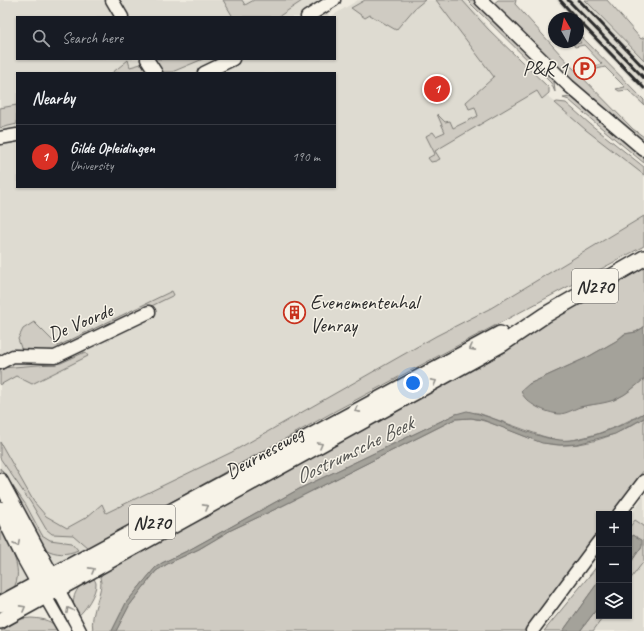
<!DOCTYPE html>
<meta charset="utf-8">
<style>
:root{--surface:#171b24;--page:#242831;--text:#f1f3f6;--muted:#9ea1a6;--line:#363941;--accent:#d93025}
body{margin:0;font-family:Caveat,sans-serif;background:var(--page);color:var(--text)}
.controls{position:absolute;right:12px;bottom:12px;display:grid;overflow:hidden;border-radius:0px;box-shadow:0 1px 3px #0004}
.controls button{width:36px;height:36px;display:grid;place-items:center;padding:0;border:0;border-bottom:1px solid var(--line);background:var(--surface);color:var(--text);font:20px sans-serif}
.compass{position:absolute;left:548px;top:12px;width:36px;height:36px;border-radius:50%;background:var(--surface);box-shadow:0 1px 3px #0004;rotate:351deg}
.you{position:absolute;left:413px;top:383px;width:14px;height:14px;margin:-10px;border:3px solid #fff;border-radius:50%;background:#1a73e8;box-shadow:0 0 0 6px #1a73e833}
.badge{display:grid;place-items:center;width:26px;height:26px;border-radius:50%;background:var(--accent);color:#fff;font-size:13px;font-weight:700}
.pin{position:absolute;translate:-50% -50%;border:2px solid #fff;box-shadow:0 1px 4px #0006}
.list{margin:0;padding:0;list-style:none}
h2{display:flex;justify-content:space-between;align-items:center;height:52px;margin:0;padding:0 16px;font-size:17px}
h2 small{font-size:13px;font-weight:400;color:var(--muted)}
.list li{display:grid;grid-template-columns:26px 1fr auto;gap:12px;align-items:center;box-sizing:border-box;height:64px;padding:0 16px;border-top:1px solid var(--line)}
.list b{display:block;font-size:15px;white-space:nowrap}
.list p{margin:0;font-size:13px;white-space:nowrap;color:var(--muted)}
.list em{font-size:13px;font-style:normal;color:var(--muted)}
.icon{flex:none;width:22px;height:22px;fill:none;stroke:currentColor;stroke-width:2;stroke-linecap:round;stroke-linejoin:round}
.map{position:relative;flex:none;width:644px;height:631px;overflow:hidden}
.search{position:absolute;background:var(--surface);box-shadow:0 1px 3px #0004;left:16px;top:16px;width:320px;height:44px;display:flex;align-items:center;gap:10px;box-sizing:border-box;padding:0 14px;border-radius:0px;color:var(--muted);font-size:15px}
.panel{position:absolute;background:var(--surface);box-shadow:0 1px 3px #0004;left:16px;top:72px;width:320px;height:116px;border-radius:0px}
.map>svg:first-child{display:block}
.built{fill:#dedbd1;fill-rule:evenodd}
.green{fill:#cfcbc2;stroke:#7d7b76}
.water{fill:#a4a29a;stroke:#74726e}
.lines{fill:none;stroke-linecap:round;stroke-linejoin:round}
.minor-casing{stroke:#2b2b2b;stroke-width:15}
.major-casing{stroke:#2b2b2b;stroke-width:18}
.minor{stroke:#f7f3e8;stroke-width:12}
.major{stroke:#f7f3e8;stroke-width:15}
.rail{stroke:#2b2b2b;stroke-width:3}
.oneway{stroke:#918f8a}
.labels{text-anchor:middle;stroke-width:3;stroke-linejoin:round;paint-order:stroke}
.shield{fill:#f7f3e8;stroke:#686764;stroke-width:1}
.shield-label{font-size:19px;font-weight:bold;fill:#2b2b2b}
.poi-label{font-size:20px;fill:#2b2b2b;stroke:#f7f3e8;text-anchor:end}
.street-label{font-size:20px;fill:#2b2b2b;stroke:#f7f3e8}
.water-label{font-size:21px;font-style:italic;fill:#555552;stroke:#f7f3e8}
</style>
<div class="map">
<svg width="644" height="631" viewBox="0 0 644 631">
<rect width="100%" height="100%" fill="#efebe0"/>
<filter id="ink" filterUnits="userSpaceOnUse"><feTurbulence type="fractalNoise" baseFrequency=".025" numOctaves="2"/><feDisplacementMap in="SourceGraphic" scale="8" xChannelSelector="R" yChannelSelector="G"/><feConvolveMatrix kernelMatrix="1 2 1 2 8 2 1 2 1" color-interpolation-filters="sRGB"/></filter>
<g filter="url(#ink)">
<path class="built" d="M 0,0 L 320,0 L 330,17 L 358,0 L 466,0 L 542,92 L 644,171 L 644,238 L 0,596 ZM 17,17 L 335,17 L 335,59 L 17,59 ZM 17,73 L 335,73 L 335,187 L 17,187 Z
M 556,0 L 585,0 L 629,46 L 644,60 L 644,92 L 578,24 L 578,18 L 572,18 Z
M 644,495 L 644,631 L 551,631 L 599,561 L 599,616 L 629,616 L 629,517 Z"/>
<path class="green" d="M 223,0 L 242,0 L 245,5 L 254,0 L 301,0 L 302,1 L 278,17 L 233,17 Z
M 365,0 L 425,0 L 414,9 L 396,30 L 370,15 L 365,18 L 351,8 Z
M 436,0 L 462,0 L 488,29 L 549,88 L 549,93 L 542,99 L 537,91 L 435,151 L 440,159 L 436,161 L 431,162 L 428,158 L 435,154 L 426,136 L 433,132 L 436,136 L 445,132 L 437,114 L 445,122 L 450,121 L 453,128 L 478,116 L 475,107 L 469,109 L 466,102 L 494,77 Z
M 467,0 L 474,0 L 552,78 L 554,81 L 555,92 L 551,83 Z
M 498,0 L 516,0 L 515,4 L 571,66 L 633,129 L 644,137 L 644,145 L 585,96 L 493,4 Z
M 585,0 L 607,0 L 641,39 L 644,37 L 644,60 Z
M 578,33 L 644,100 L 644,105 L 628,90 L 619,91 L 616,89 L 625,87 L 605,67 L 597,69 L 594,66 L 602,64 L 584,45 L 575,47 L 573,44 L 581,43 L 578,39 Z
M 140,59 L 142,59 L 145,65 L 147,73 L 112,73 L 128,60 L 130,67 L 141,64 Z
M 155,59 L 203,59 L 172,72 L 163,72 Z
M 571,97 L 644,157 L 644,163 L 592,120 L 569,100 L 563,98 Z
M 557,102 L 566,103 L 590,124 L 644,167 L 644,175 L 586,130 L 555,103 Z
M 17,105 L 17,124 L 0,128 L 0,108 Z
M 644,216 L 644,246 L 337,410 L 88,548 L 73,535 L 52,534 L 46,529 L 31,503 L 0,458 L 0,442 L 34,502 L 46,516 L 67,528 L 87,517 L 102,504 L 106,513 L 232,452 L 436,336 L 491,308 Z
M 644,267 L 644,327 L 636,332 L 624,334 L 616,341 L 588,357 L 529,384 L 580,407 L 614,400 L 625,394 L 644,379 L 644,413 L 618,426 L 597,434 L 573,440 L 561,441 L 542,436 L 478,413 L 456,414 L 301,488 L 189,550 L 162,563 L 155,568 L 126,603 L 112,631 L 93,631 C 89,612 105,591 100,577 L 102,575 L 100,572 L 554,316 Z
M 172,291 L 174,295 L 62,350 L 47,353 L 25,353 L 21,348 L 18,339 L 23,329 L 34,322 L 58,346 Z
M 85,352 L 88,356 L 32,384 L 16,376 L 0,385 L 0,369 L 2,368 L 61,363 Z
M 471,418 C 496,422 518,435 541,442 C 565,449 592,443 614,434 C 624,430 634,424 644,418 L 644,470 L 611,514 L 599,514 L 599,530 L 524,631 L 116,631 L 129,606 L 156,571 L 169,563 L 199,549 L 231,530 L 282,506 L 455,419 Z
M 0,468 L 26,505 L 42,535 L 50,540 L 72,543 L 78,550 C 67,555 56,555 45,549 L 0,474 Z
M 635,520 L 644,526 L 644,561 L 629,581 L 629,565 L 642,546 L 634,535 L 629,541 L 629,528 Z
M 0,526 C 9,546 28,573 10,593 C 7,596 3,599 0,601 Z
M 599,564 L 599,581 L 563,631 L 544,631 Z
M 92,574 C 93,577 95,580 96,583 C 97,593 84,612 77,617 C 68,596 77,588 92,574 Z
M 599,606 L 599,616 L 604,616 L 593,631 L 580,631 Z
M 31,618 C 45,619 51,620 61,631 L 1,631 L 20,619 Z"/>
<path class="water" d="M 644,327 L 644,379 C 635,387 627,394 616,399 C 605,404 592,404 580,407 C 574,409 566,414 559,414 C 547,413 525,404 521,391 L 529,384 L 588,357 L 616,341 L 625,334 L 636,332 Z
M 467,411 C 499,417 528,437 560,440 C 582,443 626,425 644,413 L 644,418 L 615,434 L 577,444 L 560,445 L 542,443 L 483,420 L 471,418 L 455,419 L 282,506 L 231,530 L 199,549 L 169,563 L 156,571 L 129,606 L 116,631 L 112,631 L 126,603 L 155,568 L 162,563 L 189,550 L 301,488 L 456,414 Z
M 633,535 L 642,540 L 642,546 L 629,565 L 629,541 Z
M 599,581 L 599,606 L 580,631 L 563,631 Z"/>
<g class="lines">
<defs>
<path id="minor" d="M 112,0 L 122,17
M 481,0 L 569,86 L 644,150
M 307,17 L 334,0
M 147,59 L 156,73
M 204,73 L 233,59
M 0,138 L 17,135
M 0,363 L 13,356 L 55,357 L 149,312
M 619,514 L 644,481
M 58,589 L 80,631
M 45,596 L 65,631
M 532,631 L 599,541"/>
<path id="major" d="M 0,481 L 56,585
M 0,509 L 23,555 L 43,591
M 0,604 L 500,334
M 0,621 L 502,344 L 545,315 L 644,258"/>
</defs>
<use href="#minor" class="minor-casing"/>
<use href="#major" class="major-casing"/>
<use href="#minor" class="minor"/>
<use href="#major" class="major"/>
<path class="rail" d="M 560,0 L 576,18
M 568,0 L 644,78
M 579,0 L 644,68
M 578,20 L 644,88"/>
</g>
<defs><path id="oneway-chevron" d="M-2-3.5L2.5 0L-2 3.5" fill="none" stroke-width="1.6" stroke-linecap="round" stroke-linejoin="round"/></defs>
<g class="oneway">
<use href="#oneway-chevron" transform="translate(472 348) rotate(152)"/>
<use href="#oneway-chevron" transform="translate(434 382) rotate(-29)"/>
<use href="#oneway-chevron" transform="translate(357 410) rotate(152)"/>
<use href="#oneway-chevron" transform="translate(320 445) rotate(-29)"/>
<use href="#oneway-chevron" transform="translate(206 507) rotate(-29)"/>
<use href="#oneway-chevron" transform="translate(17 544) rotate(64)"/>
<use href="#oneway-chevron" transform="translate(92 570) rotate(-29)"/>
<use href="#oneway-chevron" transform="translate(23 608) rotate(-29)"/>
<use href="#oneway-chevron" transform="translate(69 610) rotate(-118)"/>
</g>
</g>
<defs>
<symbol id="parking-ring" viewBox="-11 -11 22 22"><circle r="9.5" fill="#f7f3e8" stroke="#c8321e" stroke-width="1.5"/><path d="M-3.5-5.5H1a3.5 3.5 0 0 1 0 7H-1V5.5H-3.5ZM-1-3.4V-.6H.8a1.4 1.4 0 0 0 0-2.8Z" fill="#c8321e"/></symbol>
<symbol id="building-ring" viewBox="-11 -11 22 22"><circle r="9.5" fill="#f7f3e8" stroke="#c8321e" stroke-width="1.5"/><path d="M-4-6H4V6H1V3H-1V6H-4ZM-2.5-4.3h1.7v1.8h-1.7ZM.8-4.3h1.7v1.8H.8ZM-2.5-1h1.7V.8h-1.7ZM.8-1h1.7V.8H.8Z" fill="#c8321e"/></symbol>
</defs>
<g fill-rule="evenodd">
<use href="#parking-ring" x="572" y="56" width="25" height="25"/>
<use href="#building-ring" x="282" y="300" width="25" height="25"/>
</g>
<g class="labels">
<g class="shield">
<rect x="572" y="269" width="46" height="34" rx="3"/>
<rect x="129" y="505" width="46" height="34" rx="3"/>
</g>
<g class="shield-label">
<text x="595" y="293">N270</text>
<text x="152" y="529">N270</text>
</g>
<g class="poi-label">
<text x="568" y="75">P&amp;R 1</text>
<text x="310" y="309" text-anchor="start">Evenementenhal<tspan x="310" dy="23">Venray</tspan></text>
</g>
<g class="street-label">
<text transform="translate(80 322) rotate(-23)" y="7">De Voorde</text>
<text transform="translate(264 452) rotate(-29)" y="7">Deurneseweg</text>
</g>
<g class="water-label">
<text transform="translate(354 450) rotate(-26)" y="7">Oostrumsche Beek</text>
</g>
</g>
</svg>
<div class="controls">
<button>+</button>
<button>−</button>
<button><svg class="icon" aria-label="layers" viewBox="0 0 24 24"><path d="M12 4l9 5-9 5-9-5zM3 14l9 5 9-5"/></svg></button>
</div>
<svg class="compass" viewBox="-18 -18 36 36"><path d="M0-13l5 13h-10z" fill="#e53935"/><path d="M0 13l5-13h-10z" fill="#9ea1a6"/></svg>
<div class="you"></div>
<div class="pin badge" style="left:437px;top:89px">1</div>
<div class="search"><svg class="icon" aria-label="search" viewBox="0 0 24 24"><circle cx="10" cy="10" r="6"/><path d="M15 15l6 6"/></svg>Search here</div>
<section class="panel">
<h2>Nearby<small></small></h2>
<ul class="list">
<li><span class="badge">1</span><div><b>Gilde Opleidingen</b><p>University</p></div><em>190 m</em></li>
</ul>
</section>
</div>
